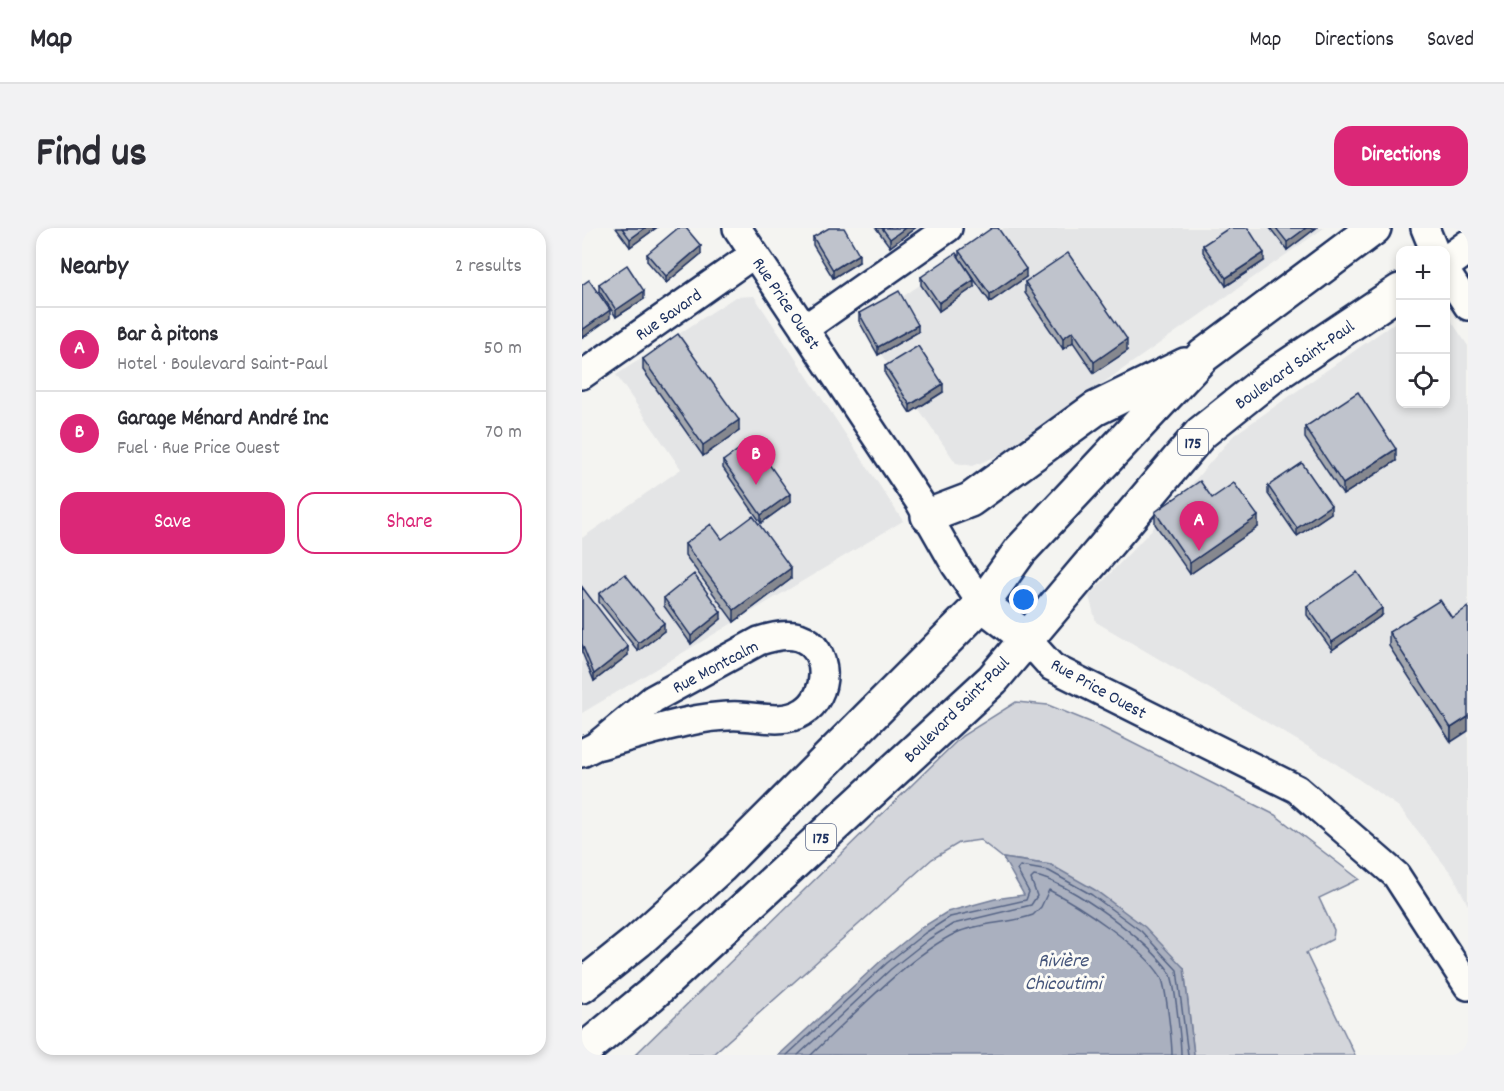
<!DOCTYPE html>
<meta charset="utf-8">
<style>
:root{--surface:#fff;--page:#f2f2f3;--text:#2b2b33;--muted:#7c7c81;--line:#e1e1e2;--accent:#db2777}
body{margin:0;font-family:Dekko,sans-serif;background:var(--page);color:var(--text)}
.controls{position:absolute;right:18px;top:18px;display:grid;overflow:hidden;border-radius:12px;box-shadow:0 3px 9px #0003}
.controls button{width:54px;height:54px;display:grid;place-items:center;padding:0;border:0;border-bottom:2px solid var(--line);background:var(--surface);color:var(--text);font:30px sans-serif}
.you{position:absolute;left:442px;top:372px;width:21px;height:21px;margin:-15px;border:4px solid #fff;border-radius:50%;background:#1a73e8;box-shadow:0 0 0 9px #1a73e833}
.badge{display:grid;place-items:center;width:39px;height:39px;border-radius:50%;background:var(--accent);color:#fff;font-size:20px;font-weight:700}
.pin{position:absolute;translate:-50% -50px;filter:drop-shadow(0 2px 3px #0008)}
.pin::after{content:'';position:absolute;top:32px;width:21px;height:18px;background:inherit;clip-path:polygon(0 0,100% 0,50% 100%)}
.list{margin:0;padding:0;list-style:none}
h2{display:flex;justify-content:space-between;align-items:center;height:78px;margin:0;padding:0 24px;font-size:26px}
h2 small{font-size:20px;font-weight:400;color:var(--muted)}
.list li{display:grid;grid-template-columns:39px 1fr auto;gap:18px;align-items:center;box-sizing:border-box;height:84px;padding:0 24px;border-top:2px solid var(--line)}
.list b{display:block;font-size:22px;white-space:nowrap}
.list p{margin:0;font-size:20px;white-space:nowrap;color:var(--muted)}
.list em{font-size:20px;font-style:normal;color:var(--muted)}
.actions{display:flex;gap:12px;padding:18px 24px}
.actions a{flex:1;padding:14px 0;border:2px solid var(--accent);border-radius:18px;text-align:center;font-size:21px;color:var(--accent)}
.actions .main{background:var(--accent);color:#fff}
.icon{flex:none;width:33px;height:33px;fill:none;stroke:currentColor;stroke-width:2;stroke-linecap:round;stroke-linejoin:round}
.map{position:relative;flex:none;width:886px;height:827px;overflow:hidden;border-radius:18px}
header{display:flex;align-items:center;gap:36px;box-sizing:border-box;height:84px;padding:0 30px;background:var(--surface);border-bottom:2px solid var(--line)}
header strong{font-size:28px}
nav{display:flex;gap:33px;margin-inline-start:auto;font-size:21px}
.intro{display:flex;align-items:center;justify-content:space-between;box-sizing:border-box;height:144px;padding:0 36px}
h1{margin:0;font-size:42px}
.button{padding:15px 27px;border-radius:18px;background:var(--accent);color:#fff;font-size:21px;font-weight:700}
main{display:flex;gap:36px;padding:0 36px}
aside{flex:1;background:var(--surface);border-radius:18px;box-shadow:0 3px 9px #0003}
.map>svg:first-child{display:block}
.built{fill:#e4e5e6}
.green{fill:#d4d6db;stroke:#78829c;stroke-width:1.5}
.water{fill:#aab0bf;stroke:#717c98;stroke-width:1.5}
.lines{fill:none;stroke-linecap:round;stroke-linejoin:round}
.shore{stroke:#546385;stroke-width:1.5}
.minor-casing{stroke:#1b2f5e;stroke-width:32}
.major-casing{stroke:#1b2f5e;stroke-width:38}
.minor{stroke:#fdfcf7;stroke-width:27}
.major{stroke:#fdfcf7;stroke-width:33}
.wall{fill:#a4a8af;stroke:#1b2f5e;stroke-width:1.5}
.shaded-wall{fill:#86888f;stroke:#1b2f5e;stroke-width:1.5}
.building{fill:#bfc3cc;stroke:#1b2f5e;stroke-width:1.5}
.labels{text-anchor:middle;stroke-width:6;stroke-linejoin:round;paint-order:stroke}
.shield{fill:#fdfcf7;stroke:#5f6c8c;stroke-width:1.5}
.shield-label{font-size:16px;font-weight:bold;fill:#1b2f5e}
.street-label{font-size:18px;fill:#1b2f5e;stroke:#fdfcf7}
.water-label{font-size:20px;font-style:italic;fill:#46567b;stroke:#fdfcf7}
</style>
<header>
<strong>Map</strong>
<nav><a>Map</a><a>Directions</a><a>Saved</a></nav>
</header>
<div class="intro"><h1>Find us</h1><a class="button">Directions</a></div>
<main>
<aside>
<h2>Nearby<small>2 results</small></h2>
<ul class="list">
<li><span class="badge">A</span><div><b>Bar à pitons</b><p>Hotel · Boulevard Saint-Paul</p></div><em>50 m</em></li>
<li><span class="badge">B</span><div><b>Garage Ménard André Inc</b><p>Fuel · Rue Price Ouest</p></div><em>70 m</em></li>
</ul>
<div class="actions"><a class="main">Save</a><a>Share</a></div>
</aside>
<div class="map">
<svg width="886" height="827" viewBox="0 0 886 827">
<rect width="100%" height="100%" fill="#f4f4f1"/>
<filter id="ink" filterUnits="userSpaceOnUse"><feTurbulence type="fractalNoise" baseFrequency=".0167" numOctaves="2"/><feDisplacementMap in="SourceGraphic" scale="12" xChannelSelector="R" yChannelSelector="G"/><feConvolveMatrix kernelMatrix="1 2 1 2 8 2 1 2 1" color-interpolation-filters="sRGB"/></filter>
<g filter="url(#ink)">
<path class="built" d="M 422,0 L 742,0 L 420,226 L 391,238 L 374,235 L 279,97 Z
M 172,68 L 321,293 L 0,485 L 0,310 L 99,241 L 34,147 L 153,69 Z
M 864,85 L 886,118 L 886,677 L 872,649 L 817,579 L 747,531 L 514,394 L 507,368 L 574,297 L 652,207 L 818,91 L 818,176 L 864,176 Z"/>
<path class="green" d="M 434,474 L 466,477 L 513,496 L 693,587 L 777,651 L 737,670 L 752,702 L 751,711 L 724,725 L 773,827 L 612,827 L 602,740 L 469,637 L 421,630 L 398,612 L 377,615 L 350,631 L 130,827 L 53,827 L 380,508 Z"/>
<path class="water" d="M 421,630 L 469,637 L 513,662 L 563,699 L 602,740 L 612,827 L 197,827 L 301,731 L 339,700 L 365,684 L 413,671 L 442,667 Z"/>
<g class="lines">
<path class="shore" d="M 205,827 L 305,735 L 343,705 L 368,689 L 444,672 L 447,664 L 435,642 L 438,638 L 467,643 L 510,667 L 559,703 L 595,742 L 606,827
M 216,827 L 309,741 L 347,711 L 371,696 L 449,677 L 455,668 L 449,651 L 452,648 C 485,652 571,716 588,745 C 593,753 599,815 599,827
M 229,827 C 266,792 329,726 374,705 C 398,694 427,696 451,687 L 459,679 L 467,662 C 497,677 562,720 579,749 C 584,757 590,815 590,827"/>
<defs>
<path id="minor" d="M 155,0 L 337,273 L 374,338 L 400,376
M 843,0 L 852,22
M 864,44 L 886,78
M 222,101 L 366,0
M 0,147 L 172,26
M 443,409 L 470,439 L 715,561 L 814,647 L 886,758
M 0,525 L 14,518 L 71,471 L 177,413 C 189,409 204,405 217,409 C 249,420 248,468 221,484 C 202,496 179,489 158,488 C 115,486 56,507 14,518"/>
<path id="major" d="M 864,35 L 886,19
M 346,288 L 388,272 L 513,181 L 603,137
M 400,376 L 443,409
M 0,758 L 56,713 L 138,639 L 400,376 L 438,323 L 621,128 L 792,0
M 0,824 L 70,766 L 411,451 L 619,205 L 688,150 L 818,63"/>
</defs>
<use href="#minor" class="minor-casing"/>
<use href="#major" class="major-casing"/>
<use href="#minor" class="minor"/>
<use href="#major" class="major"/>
</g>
<path class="wall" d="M 34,0 L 74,0 L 48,19 Z
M 294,0 L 333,0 L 308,19 Z
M 688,0 L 734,0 L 705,22 Z
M 231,9 L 277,34 L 251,50 L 231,17 Z
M 621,17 L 682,33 L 644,58 L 621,24 Z
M 377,23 L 444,49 L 408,74 L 377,30 Z
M 65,26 L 119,26 L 84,55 L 65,33 Z
M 339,49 L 392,59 L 357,83 L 339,57 Z
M 443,54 L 545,123 L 512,145 L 491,114 L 481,121 L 443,65 Z
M 17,56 L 62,71 L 34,89 L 17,63 Z
M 277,85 L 336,104 L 296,127 L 277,93 Z
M 61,131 L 157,203 L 121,228 L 61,142 Z
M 303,138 L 361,164 L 328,185 L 303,146 Z
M 723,199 L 814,233 L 761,267 L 723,210 Z
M 141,233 L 208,274 L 179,295 L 141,240 Z
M 686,258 L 749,285 L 715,308 L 686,266 Z
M 630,270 L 676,299 L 608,346 L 573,296 L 573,284 Z
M 140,311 L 209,351 L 152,394 L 103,327 L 103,316 Z
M 0,359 L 46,427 L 12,453 L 0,424 Z
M 17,366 L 82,403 L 56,423 L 17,374 Z
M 82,370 L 139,391 L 109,416 L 82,378 Z
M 725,379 L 800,387 L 750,422 L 725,387 Z
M 870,390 L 869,514 L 807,418 L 807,404 Z"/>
<path class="shaded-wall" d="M 63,0 L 74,0 L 48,19 L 48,11 Z
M 323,0 L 333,0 L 308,19 L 308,11 Z
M 724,0 L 734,0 L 705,22 L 705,14 Z
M 119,18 L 119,26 L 84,55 L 84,48 Z
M 682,25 L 682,33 L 644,58 L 644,50 Z
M 277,26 L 277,34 L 251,50 L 251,42 Z
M 444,41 L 444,49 L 408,74 L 408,66 Z
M 392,52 L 392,59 L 357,83 L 357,75 Z
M 62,63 L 62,71 L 34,89 L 34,82 Z
M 28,82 L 28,90 L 0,110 L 0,102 Z
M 336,97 L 336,104 L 296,127 L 296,119 Z
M 491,103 L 491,114 L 481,121 L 481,110 Z
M 545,111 L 545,123 L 512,145 L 512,134 Z
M 361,156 L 361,164 L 328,185 L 328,177 Z
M 157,192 L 157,203 L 121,228 L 121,217 Z
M 814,221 L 814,233 L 761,267 L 761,256 Z
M 208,266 L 208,274 L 179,295 L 179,287 Z
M 749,277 L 749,285 L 715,308 L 715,300 Z
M 676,288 L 676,299 L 608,346 L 608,335 Z
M 209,340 L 209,351 L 152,394 L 152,382 Z
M 800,380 L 800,387 L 750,422 L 750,414 Z
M 139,384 L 139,391 L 109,416 L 109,408 Z
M 82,395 L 82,403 L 56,423 L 56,415 Z
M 46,419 L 46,427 L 12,453 L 12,446 Z
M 886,489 L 886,503 L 869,514 L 869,500 Z"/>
<path class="building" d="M 40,0 L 63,0 L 48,11 Z
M 96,0 L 104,0 L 119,18 L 84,48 L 65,26 Z
M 247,0 L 262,0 L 277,26 L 251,42 L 231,9 Z
M 300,0 L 323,0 L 308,11 Z
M 410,0 L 416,0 L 444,41 L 408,66 L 377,23 Z
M 647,0 L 666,0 L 682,25 L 644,50 L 621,17 Z
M 694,0 L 724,0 L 705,14 Z
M 374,25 L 392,52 L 357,75 L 339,49 Z
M 486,25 L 545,111 L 512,134 L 491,103 L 481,110 L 443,54 Z
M 45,37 L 62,63 L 34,82 L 17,56 Z
M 7,52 L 28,82 L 0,102 L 0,57 Z
M 317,63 L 336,97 L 296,119 L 277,85 Z
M 96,106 L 157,192 L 121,217 L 61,131 Z
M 336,118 L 361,156 L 328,177 L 303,138 Z
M 776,164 L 814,221 L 761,256 L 723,199 Z
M 170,212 L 208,266 L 179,287 L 141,233 Z
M 720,235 L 749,277 L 715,300 L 686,258 Z
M 618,253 L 630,270 L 652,255 L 676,288 L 608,335 L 573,284 Z
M 171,288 L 209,340 L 152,382 L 103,316 L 129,296 L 140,311 Z
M 775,344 L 800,380 L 750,414 L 725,379 Z
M 43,346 L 82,395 L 56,415 L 17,366 Z
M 112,346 L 139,384 L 109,408 L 82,370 Z
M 0,359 L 46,419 L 12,446 L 0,416 Z
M 858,372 L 870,390 L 886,379 L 886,489 L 869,500 L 807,404 Z"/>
</g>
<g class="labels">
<g class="shield">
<rect x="596" y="201" width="30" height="26" rx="4.5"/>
<rect x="224" y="596" width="30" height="26" rx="4.5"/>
</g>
<g class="shield-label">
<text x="611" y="220">175</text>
<text x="239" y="615">175</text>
</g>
<g class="street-label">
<text transform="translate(205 75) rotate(56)" y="6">Rue Price Ouest</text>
<text transform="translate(86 86) rotate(-35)" y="6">Rue Savard</text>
<text transform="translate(712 136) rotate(-35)" y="6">Boulevard Saint-Paul</text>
<text transform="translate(133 438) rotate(-28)" y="6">Rue Montcalm</text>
<text transform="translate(517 460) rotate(29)" y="6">Rue Price Ouest</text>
<text transform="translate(374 481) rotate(-45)" y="6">Boulevard Saint-Paul</text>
</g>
<g class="water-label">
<text x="481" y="738">Rivière<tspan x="481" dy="23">Chicoutimi</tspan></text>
</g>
</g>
</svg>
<div class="controls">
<button>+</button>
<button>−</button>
<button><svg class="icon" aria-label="locate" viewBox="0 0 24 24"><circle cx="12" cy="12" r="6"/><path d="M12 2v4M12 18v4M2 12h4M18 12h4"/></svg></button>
</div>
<div class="you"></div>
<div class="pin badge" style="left:617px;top:323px">A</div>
<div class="pin badge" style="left:174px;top:257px">B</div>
</div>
</main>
